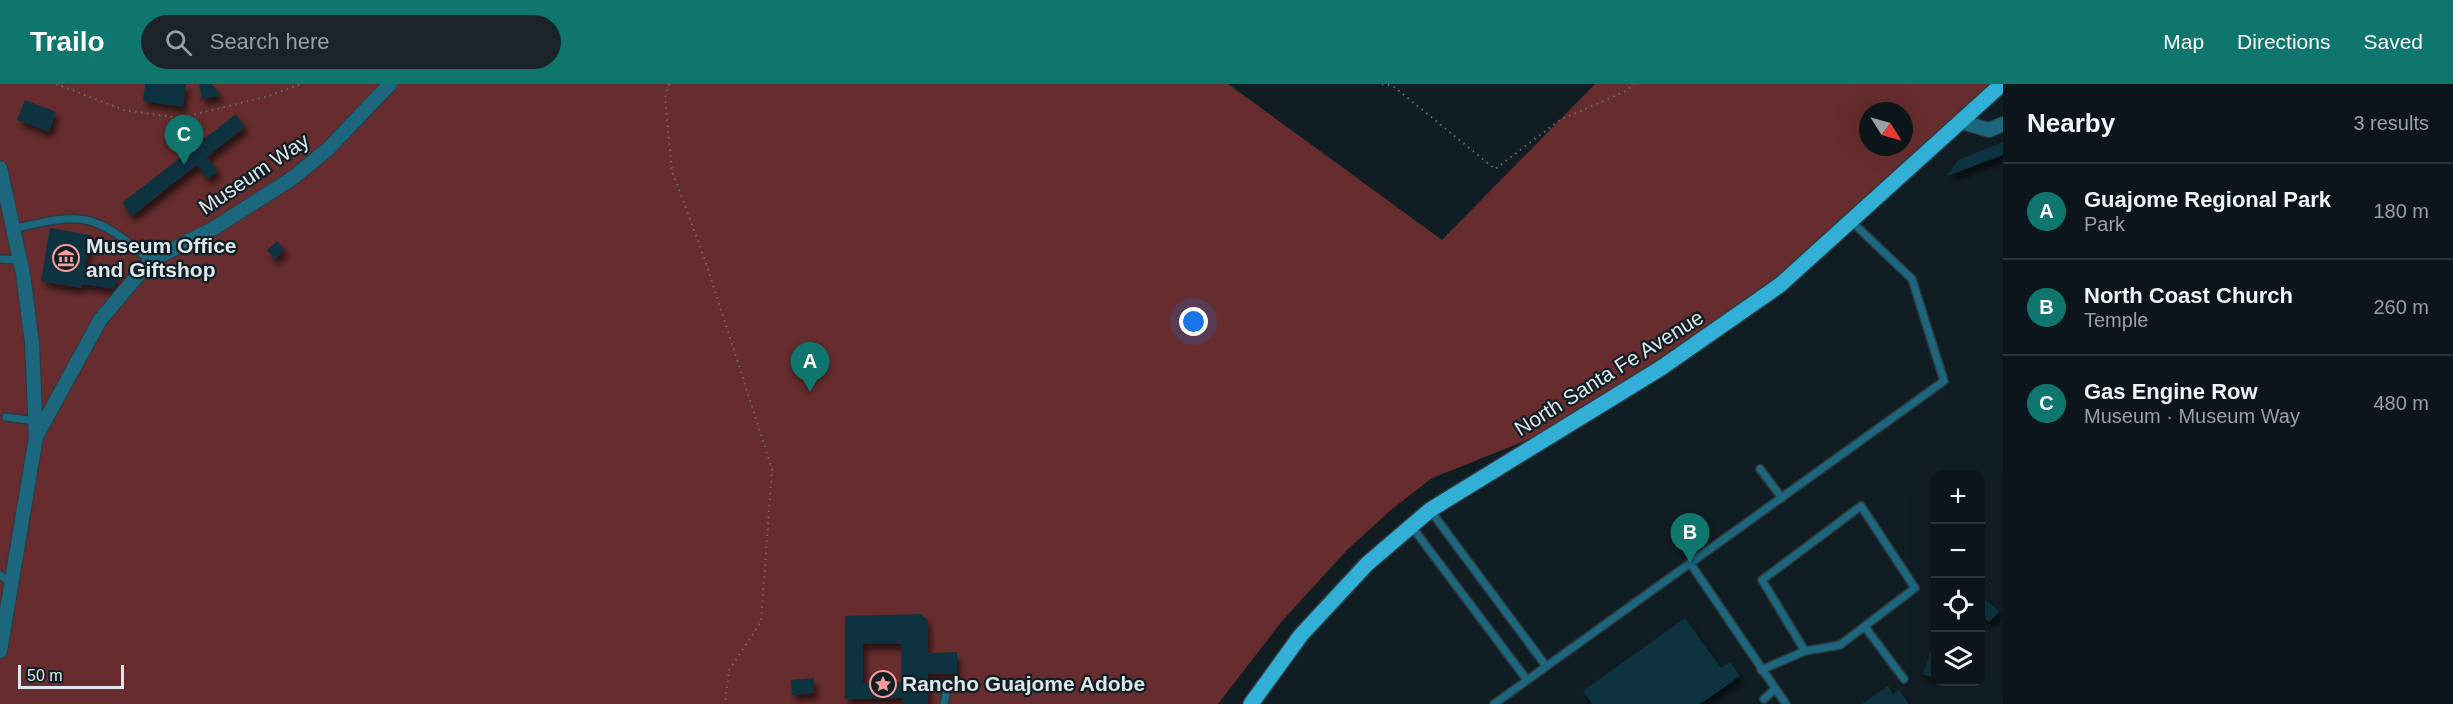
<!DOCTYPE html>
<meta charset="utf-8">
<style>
:root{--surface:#0c161a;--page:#1a2327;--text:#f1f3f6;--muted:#9a9fa2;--line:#2c3539;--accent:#0f766e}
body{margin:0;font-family:Helvetica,sans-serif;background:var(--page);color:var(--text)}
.controls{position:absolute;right:18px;bottom:18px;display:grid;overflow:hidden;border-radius:12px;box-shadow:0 6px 24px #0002}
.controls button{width:54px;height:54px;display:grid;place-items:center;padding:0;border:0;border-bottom:2px solid var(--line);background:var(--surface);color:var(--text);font:30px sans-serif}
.compass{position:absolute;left:1859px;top:18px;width:54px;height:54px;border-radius:50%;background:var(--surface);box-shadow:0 6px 24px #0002;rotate:127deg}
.scale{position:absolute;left:18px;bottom:15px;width:106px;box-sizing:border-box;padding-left:6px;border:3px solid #dee7eb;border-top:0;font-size:16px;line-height:21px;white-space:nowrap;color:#dee7eb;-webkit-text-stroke:4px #101e23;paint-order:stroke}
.you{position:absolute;left:1194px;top:238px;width:21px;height:21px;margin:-15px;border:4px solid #fff;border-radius:50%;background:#1a73e8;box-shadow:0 0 0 9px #1a73e833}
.badge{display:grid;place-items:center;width:39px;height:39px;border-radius:50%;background:var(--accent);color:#fff;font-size:20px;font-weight:700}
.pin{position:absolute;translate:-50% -50px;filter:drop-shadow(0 2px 3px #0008)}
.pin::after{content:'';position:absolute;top:32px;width:21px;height:18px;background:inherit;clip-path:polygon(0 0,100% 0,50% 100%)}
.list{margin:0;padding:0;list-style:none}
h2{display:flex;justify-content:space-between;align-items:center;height:78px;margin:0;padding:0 24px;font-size:26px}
h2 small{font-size:20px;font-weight:400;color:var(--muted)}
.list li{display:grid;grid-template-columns:39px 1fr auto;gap:18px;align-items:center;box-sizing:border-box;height:96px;padding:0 24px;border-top:2px solid var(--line)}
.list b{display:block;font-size:22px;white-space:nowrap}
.list p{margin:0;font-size:20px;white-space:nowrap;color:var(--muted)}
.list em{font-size:20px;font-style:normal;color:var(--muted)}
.icon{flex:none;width:33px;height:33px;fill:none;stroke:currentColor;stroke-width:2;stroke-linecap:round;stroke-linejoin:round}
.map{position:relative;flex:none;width:2003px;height:620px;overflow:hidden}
header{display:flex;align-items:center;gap:36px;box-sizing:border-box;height:84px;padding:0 30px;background:var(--accent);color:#fff}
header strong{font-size:28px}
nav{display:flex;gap:33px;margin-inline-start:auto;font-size:21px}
.search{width:420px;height:54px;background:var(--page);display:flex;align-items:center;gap:15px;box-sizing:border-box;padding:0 21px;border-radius:33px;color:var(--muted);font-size:22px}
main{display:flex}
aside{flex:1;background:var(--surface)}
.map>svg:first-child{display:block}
.green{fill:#672d2e;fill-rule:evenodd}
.building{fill:#0e333f;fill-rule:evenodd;filter:url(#shadow)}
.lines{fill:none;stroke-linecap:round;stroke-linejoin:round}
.service-casing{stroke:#2d3a3f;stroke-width:10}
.minor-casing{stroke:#2d3a3f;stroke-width:16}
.primary-casing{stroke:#2d3a3f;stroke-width:18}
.path{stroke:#626e73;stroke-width:2;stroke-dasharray:1.5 4.5;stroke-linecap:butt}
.service{stroke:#1c667e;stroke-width:7}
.minor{stroke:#1c667e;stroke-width:14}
.primary{stroke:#31afd6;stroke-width:15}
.labels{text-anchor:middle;stroke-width:4.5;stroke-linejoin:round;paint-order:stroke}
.street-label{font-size:21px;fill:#dee7eb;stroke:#101e23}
.poi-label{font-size:21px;font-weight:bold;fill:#dee7eb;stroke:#101e23;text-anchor:start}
</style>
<header>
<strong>Trailo</strong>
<div class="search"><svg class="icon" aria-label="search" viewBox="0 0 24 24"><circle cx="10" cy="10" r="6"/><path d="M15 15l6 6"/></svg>Search here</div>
<nav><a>Map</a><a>Directions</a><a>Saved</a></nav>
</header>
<main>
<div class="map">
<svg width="2003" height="620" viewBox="0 0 2003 620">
<defs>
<filter id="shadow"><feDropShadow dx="3.5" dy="6" stdDeviation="3" flood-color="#0009"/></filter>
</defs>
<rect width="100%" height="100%" fill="#101e23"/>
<path class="green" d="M 0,0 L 1228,0 L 1442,156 L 1595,0 L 2000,0 L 1812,174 L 1560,343 L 1432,394 L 1392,425 L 1347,466 L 1282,537 L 1218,620 L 0,620 ZM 1868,27 L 1904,27 L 1904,63 L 1868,63 Z"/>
<path class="building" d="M 145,0 L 186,0 L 183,23 L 143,17 Z
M 199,0 L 212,0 L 221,12 L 202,15 Z
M 25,16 L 56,28 L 49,48 L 17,36 Z
M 236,30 L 245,43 L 207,73 L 218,87 L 208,95 L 197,81 L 132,132 L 122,119 Z
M 2003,58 L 2003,71 L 1947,92 L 1958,76 Z
M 50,144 L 91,151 L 85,185 L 118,191 L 114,205 L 82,200 L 81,204 L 41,197 Z
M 277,157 L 285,166 L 275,175 L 267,166 Z
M 1980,510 L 1999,528 L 1989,538 L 1980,529 Z
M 920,530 L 927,536 L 928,569 L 957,568 L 957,590 L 928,590 L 928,620 L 903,620 L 903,614 L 845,615 L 845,532 ZM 863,560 L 901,560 L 902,598 L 863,599 Z
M 1685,534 L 1721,584 L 1730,578 L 1740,592 L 1700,620 L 1592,620 L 1583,607 Z
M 1933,560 L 1935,560 L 1935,594 L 1923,590 Z
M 814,594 L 814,609 L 792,611 L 791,596 Z
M 1888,602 L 1893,610 L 1899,606 L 1909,620 L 1862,620 Z"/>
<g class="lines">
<defs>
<path id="service" d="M 12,145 C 84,128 94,128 150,177
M 0,175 L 19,176
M 6,333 L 35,337
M 1760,385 L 1782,414
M 1430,426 L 1546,582
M 1412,443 L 1527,596
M 1690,479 L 1786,620
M 0,491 L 12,500
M 1865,543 L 1904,595
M 1761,586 L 1805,567 L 1840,561 L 1915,504 L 1861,422 L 1762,496 L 1805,567
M 1764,615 L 1775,605
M 944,620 L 948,599
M 1494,620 L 1944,297 L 1912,195 L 1851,137"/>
<path id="minor" d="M 1962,38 L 1989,46 L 2003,40
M 0,84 L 23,190 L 32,259 L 36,353 L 0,567
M 36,353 L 100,236 L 150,177 L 216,143 L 294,93 L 329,64 L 390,0"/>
<path id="primary" d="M 1251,620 L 1301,551 L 1367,480 L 1430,426 L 1661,284 L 1780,201 L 2002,0"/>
</defs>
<use href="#service" class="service-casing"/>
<use href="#minor" class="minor-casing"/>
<use href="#primary" class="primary-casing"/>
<path class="path" d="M 56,0 L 124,26 L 180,34 L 269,12 L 300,0
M 669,0 L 665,14 L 672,87 L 704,173 L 772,385 L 761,538 L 729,586 L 725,620
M 1382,0 L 1393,2 L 1495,85 L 1560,36 L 1626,7 L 1634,0"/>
<use href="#service" class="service"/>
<use href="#minor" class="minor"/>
<use href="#primary" class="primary"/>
</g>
<defs>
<symbol id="museum-ring" viewBox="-11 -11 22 22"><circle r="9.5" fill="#101e23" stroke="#f59b99" stroke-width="1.5"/><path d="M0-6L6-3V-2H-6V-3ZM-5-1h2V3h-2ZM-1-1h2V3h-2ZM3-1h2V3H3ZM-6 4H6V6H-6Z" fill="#f59b99"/></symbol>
<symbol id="sight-ring" viewBox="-11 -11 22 22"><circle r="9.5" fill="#101e23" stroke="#f59b99" stroke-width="1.5"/><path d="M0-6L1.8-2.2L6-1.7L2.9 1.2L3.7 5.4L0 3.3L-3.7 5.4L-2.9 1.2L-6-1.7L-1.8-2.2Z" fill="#f59b99"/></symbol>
</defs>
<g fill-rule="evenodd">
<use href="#museum-ring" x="51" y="159" width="30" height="30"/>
<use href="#sight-ring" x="868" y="585" width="30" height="30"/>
</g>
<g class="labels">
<g class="street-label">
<text transform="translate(254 90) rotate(-34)" y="7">Museum Way</text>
<text transform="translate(1609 289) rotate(-32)" y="7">North Santa Fe Avenue</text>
</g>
<g class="poi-label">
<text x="86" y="169">Museum Office<tspan x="86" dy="24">and Giftshop</tspan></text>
<text x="902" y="607">Rancho Guajome Adobe</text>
</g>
</g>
</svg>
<div class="controls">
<button>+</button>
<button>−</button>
<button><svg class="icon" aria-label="locate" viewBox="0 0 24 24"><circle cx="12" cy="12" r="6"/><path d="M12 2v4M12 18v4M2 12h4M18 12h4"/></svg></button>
<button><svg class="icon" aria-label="layers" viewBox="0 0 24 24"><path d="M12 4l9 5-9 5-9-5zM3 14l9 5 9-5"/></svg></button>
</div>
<svg class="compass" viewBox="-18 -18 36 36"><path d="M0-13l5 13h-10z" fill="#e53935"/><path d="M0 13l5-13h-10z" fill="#9a9fa2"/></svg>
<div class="scale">50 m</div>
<div class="you"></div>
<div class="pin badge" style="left:810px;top:308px">A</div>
<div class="pin badge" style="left:1690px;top:479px">B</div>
<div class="pin badge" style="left:184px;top:81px">C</div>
</div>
<aside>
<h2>Nearby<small>3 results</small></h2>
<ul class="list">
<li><span class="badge">A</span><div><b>Guajome Regional Park</b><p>Park</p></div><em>180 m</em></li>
<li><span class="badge">B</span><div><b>North Coast Church</b><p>Temple</p></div><em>260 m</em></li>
<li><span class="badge">C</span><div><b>Gas Engine Row</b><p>Museum · Museum Way</p></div><em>480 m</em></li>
</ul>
</aside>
</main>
